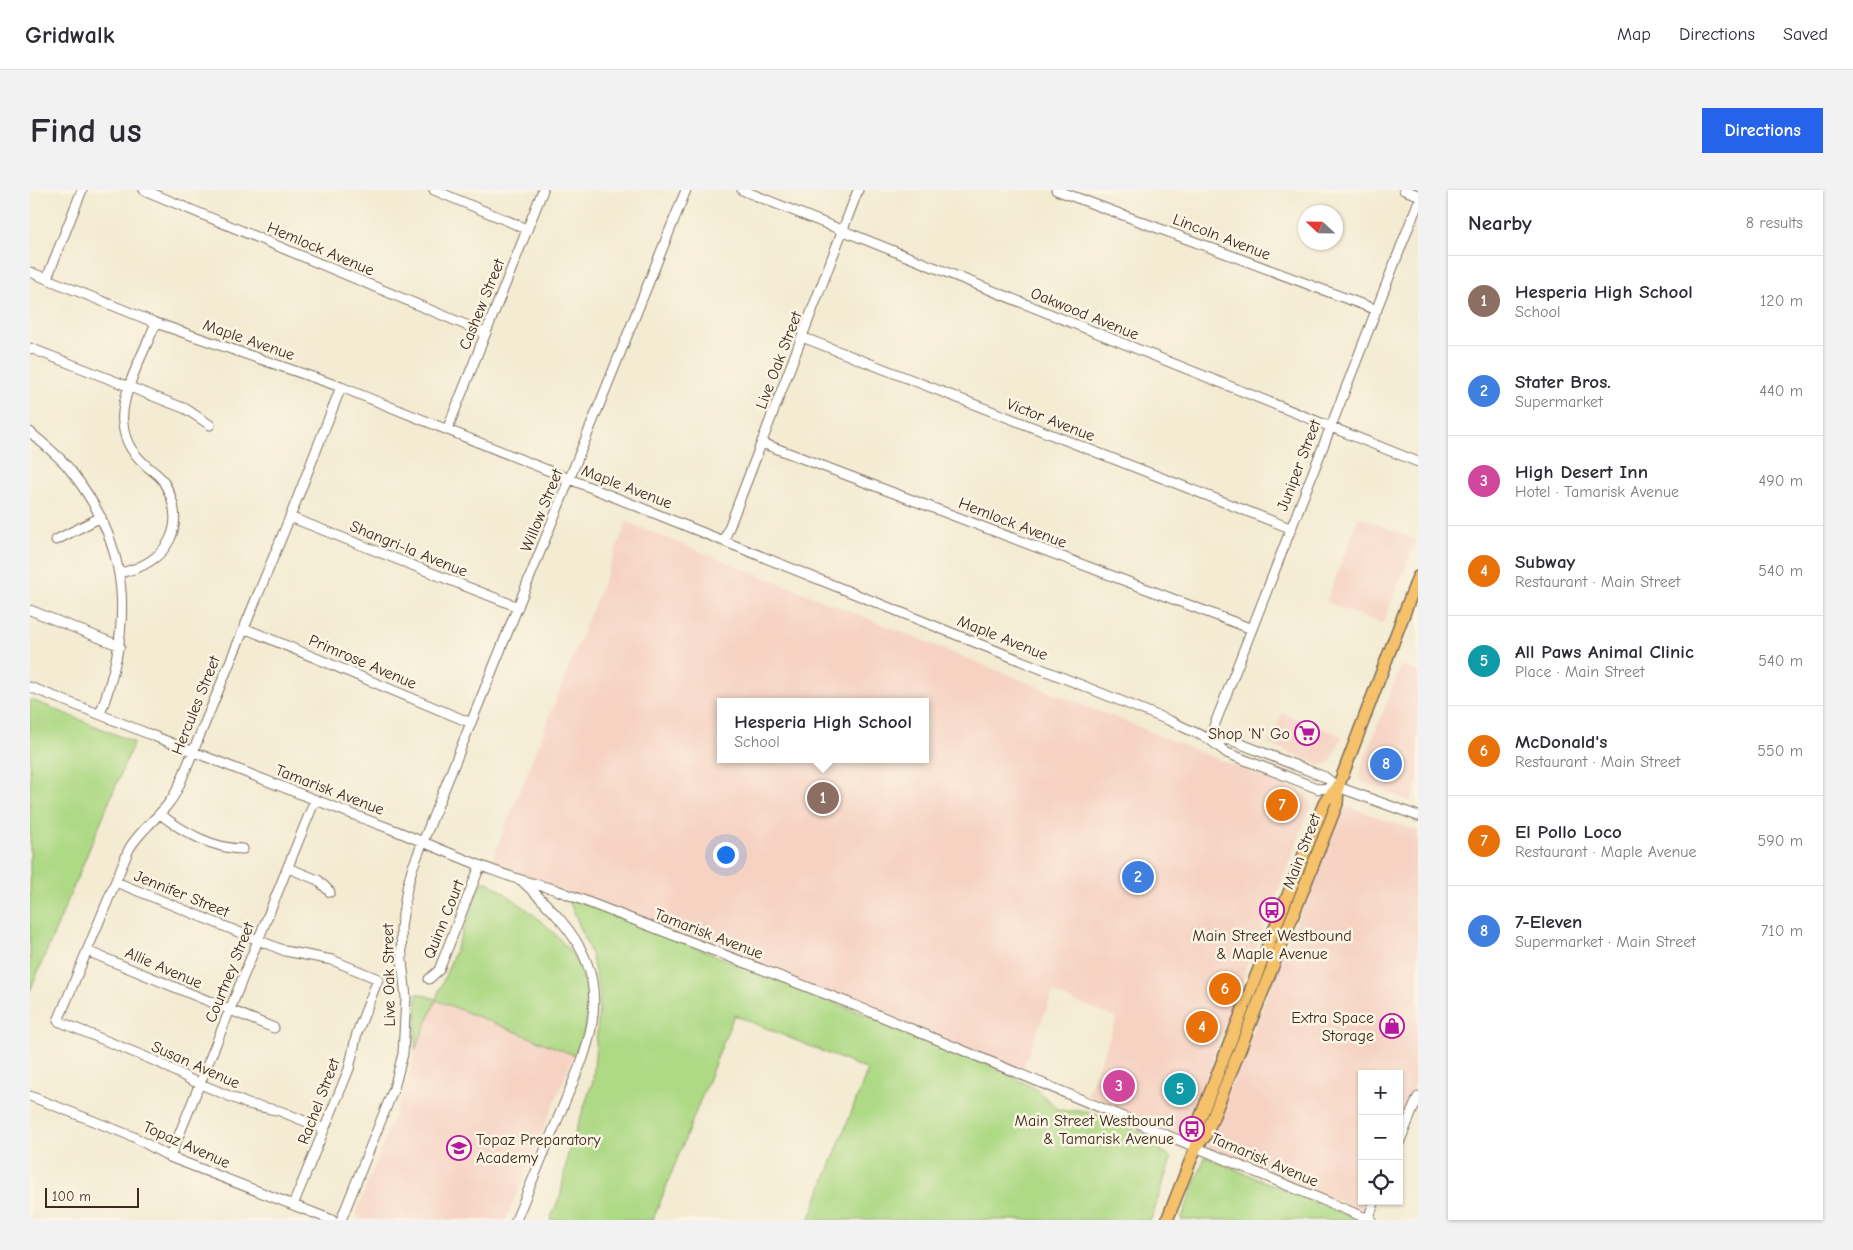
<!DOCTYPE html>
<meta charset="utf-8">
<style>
:root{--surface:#fff;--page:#f2f2f3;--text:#2b2b33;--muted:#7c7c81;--line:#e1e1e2;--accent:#2563eb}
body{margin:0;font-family:"Comic Neue",sans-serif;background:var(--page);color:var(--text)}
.controls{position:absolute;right:15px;bottom:15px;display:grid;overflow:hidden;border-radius:0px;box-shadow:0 1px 4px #0004}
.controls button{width:45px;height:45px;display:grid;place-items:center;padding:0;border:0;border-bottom:1px solid var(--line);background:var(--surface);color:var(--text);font:25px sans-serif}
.compass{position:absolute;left:1268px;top:15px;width:45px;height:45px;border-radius:50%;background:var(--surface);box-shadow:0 1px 4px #0004;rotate:292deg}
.scale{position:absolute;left:15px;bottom:12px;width:94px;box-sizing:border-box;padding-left:5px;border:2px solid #3b2a1e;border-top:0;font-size:14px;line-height:18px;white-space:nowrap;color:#3b2a1e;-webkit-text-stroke:4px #fcf5e5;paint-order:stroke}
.you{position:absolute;left:695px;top:664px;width:18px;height:18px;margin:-12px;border:4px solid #fff;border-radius:50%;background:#1a73e8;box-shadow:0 0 0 8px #1a73e833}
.badge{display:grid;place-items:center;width:32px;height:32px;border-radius:50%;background:var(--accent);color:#fff;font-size:16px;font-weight:700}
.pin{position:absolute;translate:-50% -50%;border:2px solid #fff;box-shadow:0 1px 5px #0006}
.popup{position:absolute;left:687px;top:508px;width:212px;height:65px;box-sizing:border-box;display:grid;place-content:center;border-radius:0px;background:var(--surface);filter:drop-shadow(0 1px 4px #0005);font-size:16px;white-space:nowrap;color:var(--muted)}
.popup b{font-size:19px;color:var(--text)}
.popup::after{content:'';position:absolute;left:50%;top:100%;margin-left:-10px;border:10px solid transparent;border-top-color:var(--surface)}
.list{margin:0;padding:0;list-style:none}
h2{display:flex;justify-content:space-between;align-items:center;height:65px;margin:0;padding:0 20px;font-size:21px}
h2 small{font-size:16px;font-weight:400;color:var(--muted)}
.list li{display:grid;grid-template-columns:32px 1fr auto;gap:15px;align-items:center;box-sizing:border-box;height:90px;padding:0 20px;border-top:1px solid var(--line)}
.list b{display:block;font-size:19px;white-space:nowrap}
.list p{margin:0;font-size:16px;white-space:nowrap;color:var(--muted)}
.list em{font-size:16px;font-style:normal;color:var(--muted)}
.icon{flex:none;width:28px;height:28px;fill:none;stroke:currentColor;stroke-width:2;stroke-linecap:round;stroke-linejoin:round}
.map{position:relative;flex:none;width:1388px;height:1030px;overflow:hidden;border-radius:0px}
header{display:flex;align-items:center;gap:30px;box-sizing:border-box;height:70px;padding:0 25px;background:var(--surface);border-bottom:1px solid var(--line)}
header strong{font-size:24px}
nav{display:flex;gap:28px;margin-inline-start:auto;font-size:18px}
.intro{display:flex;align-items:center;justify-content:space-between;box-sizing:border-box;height:120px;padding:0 30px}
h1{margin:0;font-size:35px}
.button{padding:12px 22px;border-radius:0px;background:var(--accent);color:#fff;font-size:18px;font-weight:700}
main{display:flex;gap:30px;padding:0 30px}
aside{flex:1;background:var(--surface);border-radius:0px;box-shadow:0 1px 4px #0004}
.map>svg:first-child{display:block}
.built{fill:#f6d2c3;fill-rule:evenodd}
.green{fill:#aed985;stroke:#748252}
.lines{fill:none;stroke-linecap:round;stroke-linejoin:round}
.minor-casing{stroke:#7b6e5d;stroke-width:11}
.major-casing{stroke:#7b6e5d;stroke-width:14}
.minor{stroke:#fff;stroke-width:9}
.major{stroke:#f5c16b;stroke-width:11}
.labels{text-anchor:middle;stroke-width:5;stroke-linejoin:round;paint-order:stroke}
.street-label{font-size:16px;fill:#3b2a1e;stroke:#fcf5e5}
.poi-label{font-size:16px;fill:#3b2a1e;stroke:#fcf5e5;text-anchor:end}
</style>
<header>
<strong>Gridwalk</strong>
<nav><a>Map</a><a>Directions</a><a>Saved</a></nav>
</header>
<div class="intro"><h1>Find us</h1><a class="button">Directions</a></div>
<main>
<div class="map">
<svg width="1388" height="1030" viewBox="0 0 1388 1030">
<rect width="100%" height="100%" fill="#fcf5e5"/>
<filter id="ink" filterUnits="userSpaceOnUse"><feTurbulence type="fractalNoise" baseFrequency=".02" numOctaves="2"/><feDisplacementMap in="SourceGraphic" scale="10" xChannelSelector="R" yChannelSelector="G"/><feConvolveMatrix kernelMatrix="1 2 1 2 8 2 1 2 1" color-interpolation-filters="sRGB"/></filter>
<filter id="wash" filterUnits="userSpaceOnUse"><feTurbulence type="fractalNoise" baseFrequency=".0096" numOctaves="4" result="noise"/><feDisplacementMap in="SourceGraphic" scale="20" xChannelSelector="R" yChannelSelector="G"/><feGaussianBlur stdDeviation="1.12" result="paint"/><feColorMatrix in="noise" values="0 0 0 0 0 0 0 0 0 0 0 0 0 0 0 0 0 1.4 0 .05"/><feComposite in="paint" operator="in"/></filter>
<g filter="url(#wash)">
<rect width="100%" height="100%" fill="#f3ebd2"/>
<path class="built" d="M 1329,327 L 1386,350 L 1353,434 L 1296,412 Z
M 597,332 L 1278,605 L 1281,616 L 1247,704 L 1233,731 L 1231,745 L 1223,767 L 1220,768 L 1214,782 L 1215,784 L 1183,866 L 1185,868 L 1155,947 L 1057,905 L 1087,828 L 1023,803 L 991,882 L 883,835 L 461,673 ZM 690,512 L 896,512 L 896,569 L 690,569 Z
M 1371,475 L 1388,482 L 1388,591 L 1380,611 L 1332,592 L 1329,583 Z
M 1252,523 L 1312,546 L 1301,572 L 1292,576 L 1239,554 Z
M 1321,618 L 1388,641 L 1388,887 L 1369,933 L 1369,884 L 1332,884 L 1332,1011 L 1339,1011 L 1332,1021 L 1179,958 L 1178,952 L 1311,621 Z
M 406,810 L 544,865 L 476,1030 L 331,1030 L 326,1023 L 377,894 L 385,861 Z"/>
<path class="green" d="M 0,509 L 104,552 L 0,801 Z
M 455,692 L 460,693 C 521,735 588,783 544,865 L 406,810 L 385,861 L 387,803 L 406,809 L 452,693 Z
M 526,702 L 952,871 L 1006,899 L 1028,919 L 1036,921 L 1056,921 L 1119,945 L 1118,952 C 1125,960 1136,960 1141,969 L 1121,1030 L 779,1030 L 838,880 L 704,825 L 623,1030 L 520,1030 L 531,1004 L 538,963 L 563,891 L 570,805 L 561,764 L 541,715 Z
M 1175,967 L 1328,1030 L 1151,1030 Z"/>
</g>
<g filter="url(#ink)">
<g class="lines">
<defs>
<path id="minor" d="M 114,0 L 455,143
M 404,0 L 497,39
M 712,0 L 1388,272
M 1026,0 L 1347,120
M 1374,0 L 1388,5
M 0,82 L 126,133 L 311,197 L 1138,530 L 1179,549 L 1197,563 L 1233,577 L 1289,599 L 1308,597
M 17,88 L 52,0
M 772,147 L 1260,338
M 0,158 L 156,219 L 180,235
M 417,240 L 513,0
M 0,242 C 13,254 30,266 41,281 C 102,358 103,435 70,524
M 732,253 L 1222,439
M 260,327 L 488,417
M 26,350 L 71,327
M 694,351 L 828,0
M 89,383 C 138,374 160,335 133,291 C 130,286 124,282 119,278 C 104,265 95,254 93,234 C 89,206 115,160 126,133
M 0,420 L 90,456
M 214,438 L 441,533
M 0,497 C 120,544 240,593 361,639 C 415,660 467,686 524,699 L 819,813 L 1341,1030
M 1179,549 L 1388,13
M 1179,549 L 1201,550 L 1295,587 L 1308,597 L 1388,626
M 130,624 C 153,642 184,659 213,659
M 258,678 L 288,690 L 300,702
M 86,692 L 255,761 L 302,770 L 348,789 L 327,843 L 319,879 L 263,1015
M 57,761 L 244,838
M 399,789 L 409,780 L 450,676
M 0,906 L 104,947 L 140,967 L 302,1030
M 294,939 L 250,921 L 218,914 L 161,890 L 130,873 L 28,831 L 99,659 C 113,635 136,624 148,598 L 260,327 L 311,197
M 1369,953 L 1388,907
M 140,967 L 285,610
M 1338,1029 L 1345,1011
M 311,1030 L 364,898 L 373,864 L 376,807 L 372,771 L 371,737 L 377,698 L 382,679 L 656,0
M 486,1030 L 553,868 C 581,786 552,746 493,692"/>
<path id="major" d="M 1166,957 L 1165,941 L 1295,611 L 1308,597
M 1137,1030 L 1166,957 L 1176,945 L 1307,614 L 1308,597 L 1388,387"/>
</defs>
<use href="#minor" class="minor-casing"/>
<use href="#major" class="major-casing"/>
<use href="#minor" class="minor"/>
<use href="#major" class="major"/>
</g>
</g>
<defs>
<symbol id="supermarket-ring" viewBox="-11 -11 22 22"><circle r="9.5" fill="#fcf5e5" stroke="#b5179e" stroke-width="1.5"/><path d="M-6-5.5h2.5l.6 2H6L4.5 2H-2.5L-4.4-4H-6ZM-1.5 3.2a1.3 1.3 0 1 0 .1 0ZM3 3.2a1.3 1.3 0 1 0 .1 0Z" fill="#b5179e"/></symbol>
<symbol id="bus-ring" viewBox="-11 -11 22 22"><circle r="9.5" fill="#fcf5e5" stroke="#b5179e" stroke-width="1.5"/><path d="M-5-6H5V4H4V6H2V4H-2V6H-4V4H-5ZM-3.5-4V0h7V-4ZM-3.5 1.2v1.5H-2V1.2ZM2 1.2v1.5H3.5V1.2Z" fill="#b5179e"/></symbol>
<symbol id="shop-ring" viewBox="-11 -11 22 22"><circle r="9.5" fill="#fcf5e5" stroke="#b5179e" stroke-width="1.5"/><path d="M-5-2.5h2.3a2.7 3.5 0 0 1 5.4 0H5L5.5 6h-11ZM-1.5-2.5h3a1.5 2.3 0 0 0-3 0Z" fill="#b5179e"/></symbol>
<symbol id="school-ring" viewBox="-11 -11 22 22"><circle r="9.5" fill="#fcf5e5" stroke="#b5179e" stroke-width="1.5"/><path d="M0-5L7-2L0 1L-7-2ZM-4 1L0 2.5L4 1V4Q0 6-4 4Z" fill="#b5179e"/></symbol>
</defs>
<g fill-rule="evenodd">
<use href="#supermarket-ring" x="1263" y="529" width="28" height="28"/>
<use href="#bus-ring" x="1228" y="706" width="28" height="28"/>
<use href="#shop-ring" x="1348" y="822" width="28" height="28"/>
<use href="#bus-ring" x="1148" y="925" width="28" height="28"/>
<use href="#school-ring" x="415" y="944" width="28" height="28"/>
</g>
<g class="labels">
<g class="street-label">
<text transform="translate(1192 46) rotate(21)" y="6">Lincoln Avenue</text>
<text transform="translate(291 58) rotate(23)" y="6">Hemlock Avenue</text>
<text transform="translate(451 114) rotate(-68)" y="6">Cashew Street</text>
<text transform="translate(1055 123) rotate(22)" y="6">Oakwood Avenue</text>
<text transform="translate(219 149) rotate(19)" y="6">Maple Avenue</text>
<text transform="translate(748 170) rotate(-69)" y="6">Live Oak Street</text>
<text transform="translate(1021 229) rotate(21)" y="6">Victor Avenue</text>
<text transform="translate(1268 275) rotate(-69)" y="6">Juniper Street</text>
<text transform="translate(597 296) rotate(21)" y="6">Maple Avenue</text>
<text transform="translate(511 320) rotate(-68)" y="6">Willow Street</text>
<text transform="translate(983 332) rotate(21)" y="6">Hemlock Avenue</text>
<text transform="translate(379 358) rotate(22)" y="6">Shangri-la Avenue</text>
<text transform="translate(973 447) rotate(22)" y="6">Maple Avenue</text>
<text transform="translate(333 471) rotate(23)" y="6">Primrose Avenue</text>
<text transform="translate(165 515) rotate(-68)" y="6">Hercules Street</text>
<text transform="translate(300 599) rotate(21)" y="6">Tamarisk Avenue</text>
<text transform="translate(1271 661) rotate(-69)" y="6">Main Street</text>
<text transform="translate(152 703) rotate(22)" y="6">Jennifer Street</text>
<text transform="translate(413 729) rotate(-68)" y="6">Quinn Court</text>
<text transform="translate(679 743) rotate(21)" y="6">Tamarisk Avenue</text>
<text transform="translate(134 777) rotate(23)" y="6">Allie Avenue</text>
<text transform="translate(199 782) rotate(-68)" y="6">Courtney Street</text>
<text transform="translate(358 785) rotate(-91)" y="6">Live Oak Street</text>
<text transform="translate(166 874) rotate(24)" y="6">Susan Avenue</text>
<text transform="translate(288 911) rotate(-69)" y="6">Rachel Street</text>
<text transform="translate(157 954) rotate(24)" y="6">Topaz Avenue</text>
<text transform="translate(1235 969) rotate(23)" y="6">Tamarisk Avenue</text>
</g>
<g class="poi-label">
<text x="1260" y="549">Shop 'N' Go</text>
<text x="1242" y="751" text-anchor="middle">Main Street Westbound<tspan x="1242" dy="18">&amp; Maple Avenue</tspan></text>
<text x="1344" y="833">Extra Space<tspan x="1344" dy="18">Storage</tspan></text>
<text x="1144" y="936">Main Street Westbound<tspan x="1144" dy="18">&amp; Tamarisk Avenue</tspan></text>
<text x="446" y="955" text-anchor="start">Topaz Preparatory<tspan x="446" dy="18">Academy</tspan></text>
</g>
</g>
</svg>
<div class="controls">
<button>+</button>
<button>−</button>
<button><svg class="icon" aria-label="locate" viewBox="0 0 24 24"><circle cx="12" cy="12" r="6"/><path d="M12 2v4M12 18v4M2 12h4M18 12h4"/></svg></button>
</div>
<svg class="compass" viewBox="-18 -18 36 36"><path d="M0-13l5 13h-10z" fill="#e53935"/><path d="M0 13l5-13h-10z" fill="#7c7c81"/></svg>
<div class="scale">100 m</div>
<div class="you"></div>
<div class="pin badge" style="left:793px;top:608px;background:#8d6e63">1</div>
<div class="popup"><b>Hesperia High School</b>School</div>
<div class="pin badge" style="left:1108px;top:687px;background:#3f7fe0">2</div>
<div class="pin badge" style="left:1089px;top:896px;background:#d1479c">3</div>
<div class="pin badge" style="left:1172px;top:837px;background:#e8710a">4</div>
<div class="pin badge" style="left:1150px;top:899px;background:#0f9aa8">5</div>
<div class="pin badge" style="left:1195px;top:799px;background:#e8710a">6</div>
<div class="pin badge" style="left:1252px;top:615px;background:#e8710a">7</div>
<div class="pin badge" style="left:1356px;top:574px;background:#3f7fe0">8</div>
</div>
<aside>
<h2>Nearby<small>8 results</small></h2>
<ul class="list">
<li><span class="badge" style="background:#8d6e63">1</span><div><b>Hesperia High School</b><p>School</p></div><em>120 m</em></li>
<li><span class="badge" style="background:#3f7fe0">2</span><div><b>Stater Bros.</b><p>Supermarket</p></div><em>440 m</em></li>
<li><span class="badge" style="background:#d1479c">3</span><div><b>High Desert Inn</b><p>Hotel · Tamarisk Avenue</p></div><em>490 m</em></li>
<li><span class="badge" style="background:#e8710a">4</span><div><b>Subway</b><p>Restaurant · Main Street</p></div><em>540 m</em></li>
<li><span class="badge" style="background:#0f9aa8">5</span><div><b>All Paws Animal Clinic</b><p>Place · Main Street</p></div><em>540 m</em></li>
<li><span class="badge" style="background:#e8710a">6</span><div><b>McDonald's</b><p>Restaurant · Main Street</p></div><em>550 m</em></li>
<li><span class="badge" style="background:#e8710a">7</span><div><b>El Pollo Loco</b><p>Restaurant · Maple Avenue</p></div><em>590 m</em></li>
<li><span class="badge" style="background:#3f7fe0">8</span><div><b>7-Eleven</b><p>Supermarket · Main Street</p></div><em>710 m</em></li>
</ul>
</aside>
</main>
